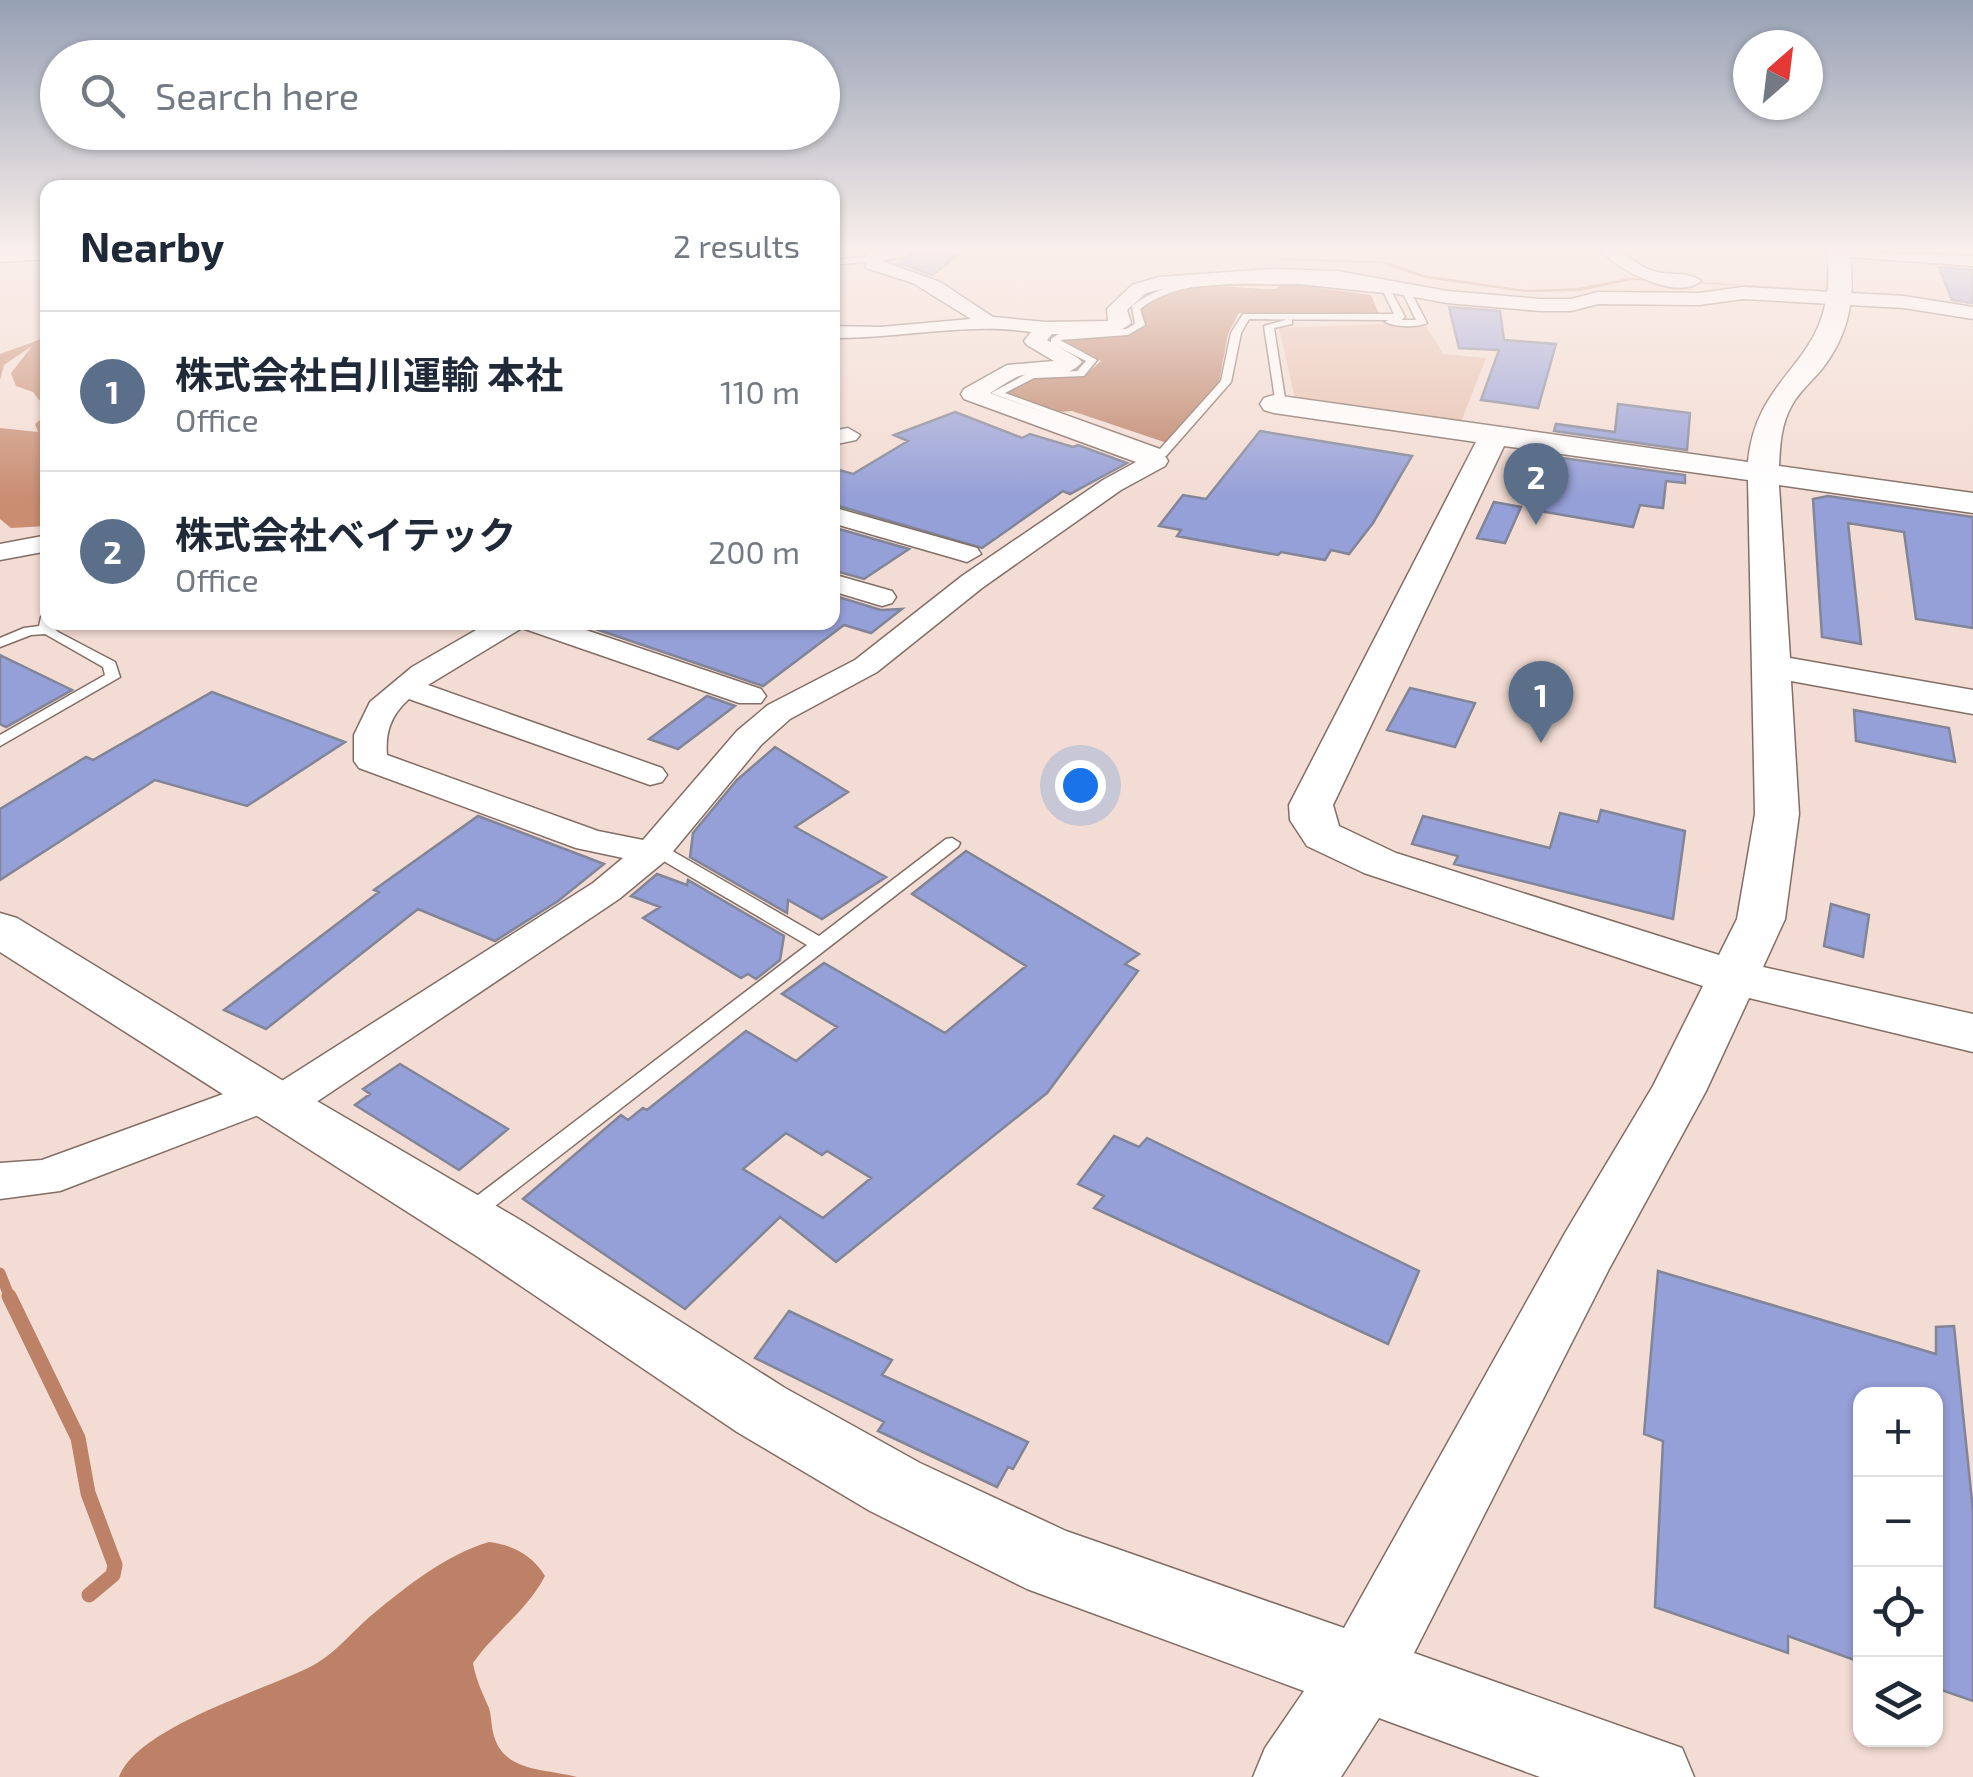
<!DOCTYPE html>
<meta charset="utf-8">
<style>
:root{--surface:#fff;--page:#f2f2f3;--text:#1f2937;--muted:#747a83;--line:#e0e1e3;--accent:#d93025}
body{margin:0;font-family:"Exo 2","Noto Sans JP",sans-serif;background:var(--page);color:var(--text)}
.controls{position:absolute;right:30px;bottom:30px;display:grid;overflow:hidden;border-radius:20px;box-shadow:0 2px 8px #0004}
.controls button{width:90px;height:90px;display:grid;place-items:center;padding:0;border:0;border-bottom:2px solid var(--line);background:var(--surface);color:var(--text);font:50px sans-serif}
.compass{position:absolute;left:1733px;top:30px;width:90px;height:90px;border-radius:50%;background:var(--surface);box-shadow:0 2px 8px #0004;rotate:28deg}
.you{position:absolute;left:1080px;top:785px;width:35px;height:35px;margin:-25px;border:8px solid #fff;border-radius:50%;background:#1a73e8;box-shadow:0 0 0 15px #1a73e833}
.badge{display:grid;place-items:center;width:65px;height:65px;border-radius:50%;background:var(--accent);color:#fff;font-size:32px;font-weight:700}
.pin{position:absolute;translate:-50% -82px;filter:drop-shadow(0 2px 5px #0008)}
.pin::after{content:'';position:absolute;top:52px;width:35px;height:30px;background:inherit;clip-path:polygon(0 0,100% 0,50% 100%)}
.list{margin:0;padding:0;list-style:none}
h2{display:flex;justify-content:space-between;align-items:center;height:130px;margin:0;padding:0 40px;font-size:42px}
h2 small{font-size:32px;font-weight:400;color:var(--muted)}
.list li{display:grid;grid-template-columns:65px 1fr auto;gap:30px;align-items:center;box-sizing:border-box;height:160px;padding:0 40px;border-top:2px solid var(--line)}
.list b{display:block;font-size:38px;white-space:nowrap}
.list p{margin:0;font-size:32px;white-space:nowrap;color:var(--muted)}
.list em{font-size:32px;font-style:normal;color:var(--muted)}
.icon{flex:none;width:55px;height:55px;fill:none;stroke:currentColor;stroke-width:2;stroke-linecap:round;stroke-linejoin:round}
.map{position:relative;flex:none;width:1973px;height:1777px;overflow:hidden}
.search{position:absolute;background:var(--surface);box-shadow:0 2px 8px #0004;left:40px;top:40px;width:800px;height:110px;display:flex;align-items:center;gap:25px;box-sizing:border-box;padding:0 35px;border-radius:55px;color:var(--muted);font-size:38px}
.panel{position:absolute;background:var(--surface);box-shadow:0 2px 8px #0004;left:40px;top:180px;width:800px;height:450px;border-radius:20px}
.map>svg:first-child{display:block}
.green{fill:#e7bfad}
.forest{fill:#c98d72}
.water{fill:#bc8166}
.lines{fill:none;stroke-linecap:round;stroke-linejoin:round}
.stream-far1{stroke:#bc8166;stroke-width:11}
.stream{stroke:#bc8166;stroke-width:15}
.building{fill:#96a0d8;stroke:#818597;stroke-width:2.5;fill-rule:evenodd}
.service-casing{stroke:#826e65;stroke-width:3}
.minor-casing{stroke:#826e65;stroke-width:3}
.tertiary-casing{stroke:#826e65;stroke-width:3}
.service{fill:#fff;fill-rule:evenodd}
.minor{fill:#fff;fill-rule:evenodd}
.tertiary{fill:#fff;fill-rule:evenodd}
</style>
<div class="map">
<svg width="1973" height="1777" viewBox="0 0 1973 1777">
<rect width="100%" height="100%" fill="#f3dcd3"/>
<path class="green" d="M 1379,324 L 1426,326 L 1443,354 L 1486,358 L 1461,422 L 1295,399 L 1279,328 Z"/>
<path class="forest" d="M 47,337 L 47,401 L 39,400 L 33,392 L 16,386 L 11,373 L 32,346 L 4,365 L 0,380 L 0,354 Z
M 47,414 L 47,526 L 11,528 L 0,519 L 0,428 L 38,432 L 35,424 Z"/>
<path class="water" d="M 1248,251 L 1277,258 L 1388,262 L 1424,275 L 1526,290 L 1577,288 L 1630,278 L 1829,290 L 1631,280 L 1580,291 L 1524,292 L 1424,278 L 1381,263 L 1284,260 Z
M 1319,284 L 1321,288 L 1371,295 L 1379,314 L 1239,313 L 1228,334 L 1219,382 L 1167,443 L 1072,411 L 1057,412 L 1007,393 L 1036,378 L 1084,376 L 1101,361 L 1063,340 L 1129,335 L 1146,326 L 1141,310 C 1172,273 1236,290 1276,289 L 1281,285 Z
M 489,1542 C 513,1545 532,1555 545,1576 C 526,1612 496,1630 473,1663 C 476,1680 482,1692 489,1708 C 492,1718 491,1729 495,1739 C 506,1772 548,1769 577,1777 L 119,1777 C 137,1728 261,1691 308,1668 C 335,1655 350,1633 373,1614 C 407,1586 447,1554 489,1542 Z"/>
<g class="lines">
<path class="stream-far1" d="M 0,1273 L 10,1298"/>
<path class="stream" d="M 9,1296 L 78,1438 L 88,1493 L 115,1565 L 113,1575 L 89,1595"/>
</g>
<path class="building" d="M 915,251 L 918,251 L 958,255 L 932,275 L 898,263 Z
M 1939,267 L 1973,270 L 1973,303 L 1952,300 Z
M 1449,307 L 1500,311 L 1504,340 L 1556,344 L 1538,408 L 1481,400 L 1499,350 L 1459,348 Z
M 1618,404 L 1690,413 L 1687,450 L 1554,431 L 1556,424 L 1615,432 Z
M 955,412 L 1022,438 L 1030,434 L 1073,447 L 1078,445 L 1127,463 L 1070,494 L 1063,491 L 982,548 L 832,504 L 832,468 L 853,474 L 908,441 L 894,435 Z
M 1260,431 L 1412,456 L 1373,523 L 1349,554 L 1331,550 L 1325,560 L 1281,552 L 1278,555 L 1177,536 L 1181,530 L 1159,526 L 1183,495 L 1206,499 Z
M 1548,456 L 1685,475 L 1685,483 L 1666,481 L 1663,508 L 1640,505 L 1633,527 L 1534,510 Z
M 1828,496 L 1973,517 L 1973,628 L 1916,619 L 1904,532 L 1848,523 L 1861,644 L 1822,637 L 1813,499 Z
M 1494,502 L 1521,507 L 1505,543 L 1477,538 Z
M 832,527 L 909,549 L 864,579 L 832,570 Z
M 832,595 L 881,610 L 902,609 L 871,633 L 844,625 L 763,686 L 575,622 L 834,622 Z
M 0,655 L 72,690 L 6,727 L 0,724 Z
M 1410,688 L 1475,703 L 1455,747 L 1387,730 Z
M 212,692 L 345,742 L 247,806 L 155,780 L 0,880 L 0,809 L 86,757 L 93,760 Z
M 707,696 L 735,706 L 678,749 L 649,739 Z
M 1854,710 L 1949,728 L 1955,762 L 1856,741 Z
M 775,747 L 848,792 L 795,827 L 886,877 L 822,919 L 788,900 L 787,913 L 690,857 L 693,833 L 737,780 Z
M 1601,810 L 1685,831 L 1673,919 L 1454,864 L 1458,856 L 1412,844 L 1423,816 L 1550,848 L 1560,813 L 1598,822 Z
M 478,816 L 604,864 L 558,901 L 495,941 L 418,909 L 266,1029 L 224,1010 L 379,892 L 374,890 Z
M 966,851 L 1139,954 L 1125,964 L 1138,971 L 1047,1093 L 836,1262 L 780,1217 L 685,1309 L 523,1199 L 621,1115 L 628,1120 L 643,1108 L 647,1110 L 746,1031 L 796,1061 L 837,1027 L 782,994 L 824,963 L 945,1033 L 1026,966 L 912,894 ZM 786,1133 L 822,1155 L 827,1151 L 871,1178 L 823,1218 L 743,1169 Z
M 657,874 L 687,885 L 688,880 L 784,936 L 780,960 L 756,979 L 748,974 L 741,978 L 643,918 L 660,907 L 631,896 Z
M 1831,904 L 1869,915 L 1863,957 L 1824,946 Z
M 400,1064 L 508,1129 L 459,1170 L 355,1105 L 370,1094 L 363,1089 Z
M 1114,1136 L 1139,1147 L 1147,1138 L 1419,1271 L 1388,1344 L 1094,1208 L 1104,1196 L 1078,1184 Z
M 1658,1271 L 1936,1354 L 1936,1327 L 1954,1326 L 1973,1511 L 1973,1701 L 1936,1688 L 1936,1394 L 1860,1394 L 1860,1662 L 1788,1636 L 1788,1653 L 1655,1607 L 1663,1441 L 1644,1434 Z
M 789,1311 L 892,1360 L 882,1375 L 1028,1442 L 1013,1469 L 1008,1467 L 997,1487 L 878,1431 L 884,1422 L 755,1358 Z"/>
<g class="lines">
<defs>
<path id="service" d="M 876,256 L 873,261 L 832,265 L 832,260 Z
M 1299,278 L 1390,289 L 1405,317 L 1401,320 L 1416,320 L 1401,289 L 1408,287 L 1427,323 C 1417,328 1395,327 1385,322 L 1388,320 L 1249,319 L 1241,333 L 1231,382 L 1166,456 L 1162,457 L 991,393 L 1028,373 L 1077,371 L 1086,361 L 1051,343 L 1051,339 L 1060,333 L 1126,329 L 1135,324 L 1132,306 C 1179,270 1243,281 1299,278 ZM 1299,284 L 1384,293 L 1394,314 L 1243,314 L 1231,333 L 1221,381 L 1160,449 L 1005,393 L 1034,378 L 1084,376 L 1097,360 L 1060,340 L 1128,335 L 1145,325 L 1140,309 C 1184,275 1246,286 1299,284 Z
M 1289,319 L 1292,320 L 1292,324 L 1274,328 L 1286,405 L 1281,408 L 1276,405 L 1264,326 Z
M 48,613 L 48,622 L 54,622 L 53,627 L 58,632 L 115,662 L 120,677 L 0,746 L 0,735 L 105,675 L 103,667 L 45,634 L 31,635 L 0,647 L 0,638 L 24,628 L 39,626 L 41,617 Z
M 952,838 L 960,843 L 958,847 L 477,1220 L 469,1223 L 461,1220 L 458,1214 L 461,1208 L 807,945 L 650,853 L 648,849 L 650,845 L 662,845 L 819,936 L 946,839 Z"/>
<path id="minor" d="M 48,251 L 48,259 L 0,262 L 0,252 Z
M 878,251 L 911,251 L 908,255 L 882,261 L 940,282 L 993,317 L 1046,322 L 1108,321 L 1107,309 L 1132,285 L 1159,277 L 1273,269 L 1337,271 L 1447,291 L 1540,299 L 1571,299 L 1598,292 L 1699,293 L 1743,287 L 1904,296 L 1973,307 L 1973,319 L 1904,308 L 1743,299 L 1699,305 L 1598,304 L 1571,311 L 1540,311 L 1447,303 L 1337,283 L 1273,281 L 1161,289 L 1146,293 L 1127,310 L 1131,323 C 1113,340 1076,334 1052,334 L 1047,340 L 1078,358 L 1082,362 C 1065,382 1041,370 1019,376 C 1009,380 999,388 990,393 L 1165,456 L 1168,461 L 1165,466 L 1121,490 L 982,588 L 877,672 L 790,719 L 761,745 L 665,861 L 619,899 L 294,1117 L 278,1121 L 261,1114 L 60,1191 L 0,1199 L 0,1163 L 42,1160 L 248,1085 L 264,1080 L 277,1084 L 593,883 L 623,858 L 576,848 L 359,768 L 354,761 L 354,735 L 370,702 L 412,667 L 490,622 L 562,622 L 761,689 L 766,696 L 761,703 L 739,703 L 522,628 L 428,685 L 662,768 L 667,775 L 662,782 L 650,785 L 409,699 C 391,715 385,732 387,755 L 598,831 L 643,840 L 737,731 L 768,705 L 855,660 L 962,576 L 1103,480 L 1136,462 L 964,399 L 961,394 L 964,389 L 1007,365 L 1054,361 L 1027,345 L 1024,341 L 1031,332 C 967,322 898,339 832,338 L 832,326 L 880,327 L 971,319 L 913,283 L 866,268 L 867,253 Z
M 1601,251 C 1629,249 1631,264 1653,271 C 1670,276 1688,271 1701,281 C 1677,301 1620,271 1601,251 Z
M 1827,251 L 1973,256 L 1973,266 L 1836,256 Z
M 848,428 L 860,435 L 856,440 L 832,445 L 832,431 Z
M 832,507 L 977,548 L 981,554 L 967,562 L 832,523 Z
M 48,535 L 48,551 L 0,560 L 0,544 Z
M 832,574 L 892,591 L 896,597 L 892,603 L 882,606 L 832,591 Z"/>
<path id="tertiary" d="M 1827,251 L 1849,251 C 1856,296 1850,333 1822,369 C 1812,381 1799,392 1792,405 C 1781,424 1780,445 1779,466 L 1973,493 L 1973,513 L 1779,485 L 1790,658 L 1973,690 L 1973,714 L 1791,681 L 1799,814 L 1785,919 L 1763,967 L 1973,1014 L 1973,1052 L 1749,998 L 1706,1091 L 1609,1269 L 1414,1653 L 1682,1748 L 1694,1777 L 1540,1777 L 1379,1718 L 1341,1777 L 1253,1777 L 1265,1748 L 1304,1691 L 1027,1589 L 870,1511 L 737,1432 L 478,1257 L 0,952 L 0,913 L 17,918 L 298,1090 L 522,1221 L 785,1388 L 920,1463 L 1066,1531 L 1344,1628 L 1565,1233 L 1653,1086 L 1703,986 L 1364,873 L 1307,846 L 1290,820 L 1289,805 L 1476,442 L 1274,413 L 1264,410 L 1260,404 L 1264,398 L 1274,395 L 1748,462 C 1757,365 1840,365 1827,251 ZM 1504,446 L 1748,480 L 1755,814 L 1737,919 L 1719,955 L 1396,853 L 1339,826 L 1333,805 Z"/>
</defs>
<use href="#service" class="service-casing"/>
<use href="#minor" class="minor-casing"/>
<use href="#tertiary" class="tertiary-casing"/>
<use href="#service" class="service"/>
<use href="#minor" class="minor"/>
<use href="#tertiary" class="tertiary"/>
</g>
<linearGradient id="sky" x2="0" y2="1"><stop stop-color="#96a0b4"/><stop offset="0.5" stop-color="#faefeb"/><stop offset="1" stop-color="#faefeb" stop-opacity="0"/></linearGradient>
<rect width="1973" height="499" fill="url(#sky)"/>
</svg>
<div class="controls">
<button>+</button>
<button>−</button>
<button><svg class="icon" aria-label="locate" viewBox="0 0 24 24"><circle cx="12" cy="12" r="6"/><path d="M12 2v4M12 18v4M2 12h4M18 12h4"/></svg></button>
<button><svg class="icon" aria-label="layers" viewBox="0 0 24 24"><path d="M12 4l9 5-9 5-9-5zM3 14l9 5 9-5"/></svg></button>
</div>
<svg class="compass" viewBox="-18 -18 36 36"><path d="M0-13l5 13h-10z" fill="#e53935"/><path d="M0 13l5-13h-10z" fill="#747a83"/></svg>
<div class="you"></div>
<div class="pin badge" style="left:1541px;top:743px;background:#5c6f8a">1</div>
<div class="pin badge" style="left:1536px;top:525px;background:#5c6f8a">2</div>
<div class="search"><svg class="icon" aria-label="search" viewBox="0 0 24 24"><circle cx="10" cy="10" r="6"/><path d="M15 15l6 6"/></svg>Search here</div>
<section class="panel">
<h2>Nearby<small>2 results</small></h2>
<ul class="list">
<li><span class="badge" style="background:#5c6f8a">1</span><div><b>株式会社白川運輸 本社</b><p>Office</p></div><em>110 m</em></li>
<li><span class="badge" style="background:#5c6f8a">2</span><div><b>株式会社ベイテック</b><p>Office</p></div><em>200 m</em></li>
</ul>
</section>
</div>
